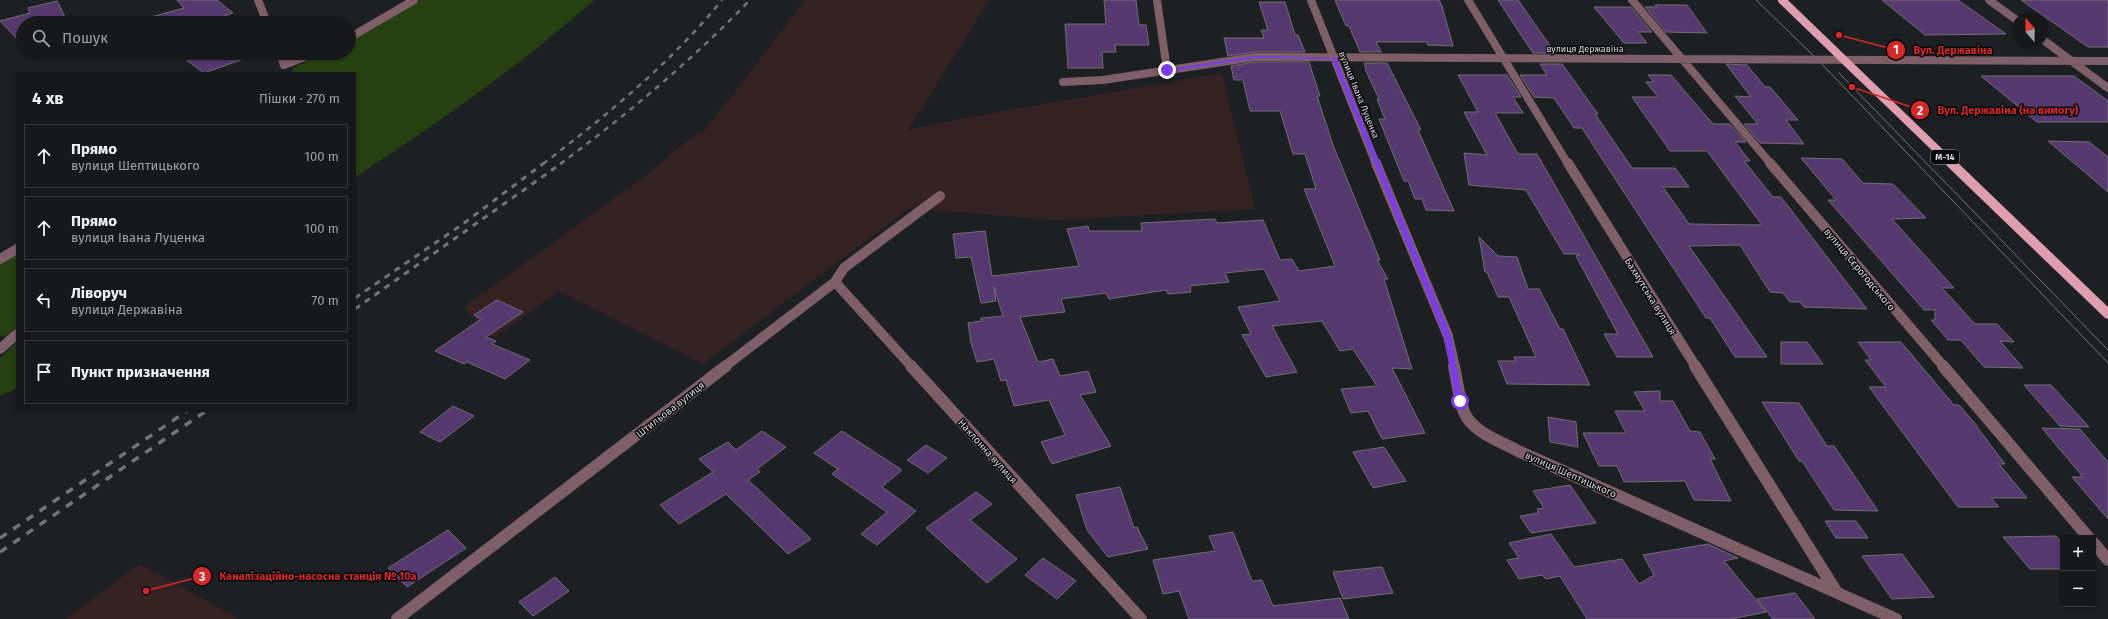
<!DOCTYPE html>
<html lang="uk">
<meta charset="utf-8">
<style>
:root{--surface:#16181a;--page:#1f2123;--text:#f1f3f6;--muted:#9ea0a2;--line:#353739}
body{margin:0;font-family:"Fira Sans",sans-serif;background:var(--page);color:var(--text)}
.controls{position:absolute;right:12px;bottom:12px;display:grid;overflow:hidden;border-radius:0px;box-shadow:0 1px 3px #0004}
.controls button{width:36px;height:36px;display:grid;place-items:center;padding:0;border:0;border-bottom:1px solid var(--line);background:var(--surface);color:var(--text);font:20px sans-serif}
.compass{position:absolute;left:2012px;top:12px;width:36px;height:36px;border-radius:50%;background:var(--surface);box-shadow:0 1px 3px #0004;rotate:340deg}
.stop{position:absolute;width:12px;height:12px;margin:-9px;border:3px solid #7c3aed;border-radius:50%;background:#fff}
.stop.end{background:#7c3aed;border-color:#fff;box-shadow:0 1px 4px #0008}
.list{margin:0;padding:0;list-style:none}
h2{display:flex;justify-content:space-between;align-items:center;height:52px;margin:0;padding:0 16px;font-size:17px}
h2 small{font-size:13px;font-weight:400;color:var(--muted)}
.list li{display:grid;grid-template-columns:26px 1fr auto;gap:12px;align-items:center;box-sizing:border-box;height:64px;margin:0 8px 8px;padding:0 8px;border:1px solid var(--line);border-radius:0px}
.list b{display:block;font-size:15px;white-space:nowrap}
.list p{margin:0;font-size:13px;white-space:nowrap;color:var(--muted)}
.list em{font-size:13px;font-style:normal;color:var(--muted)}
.icon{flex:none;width:22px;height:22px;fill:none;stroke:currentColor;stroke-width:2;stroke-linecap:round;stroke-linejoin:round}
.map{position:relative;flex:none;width:2108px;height:619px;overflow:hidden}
.search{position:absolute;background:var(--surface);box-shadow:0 1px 3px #0004;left:16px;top:16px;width:340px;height:44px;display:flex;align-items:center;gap:10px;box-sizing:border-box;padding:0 14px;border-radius:22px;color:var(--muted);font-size:15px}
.panel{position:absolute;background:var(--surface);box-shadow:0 1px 3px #0004;left:16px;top:72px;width:340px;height:340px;border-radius:0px}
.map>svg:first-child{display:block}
.industrial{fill:#342122}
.green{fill:#274011}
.building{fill:#55386e;stroke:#706e73}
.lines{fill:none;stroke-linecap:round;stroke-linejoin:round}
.minor-far2{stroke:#7e5f67;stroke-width:8}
.minor-far1{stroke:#7e5f67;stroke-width:10}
.minor{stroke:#7e5f67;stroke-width:12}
.major-far1{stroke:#de9eaf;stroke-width:8}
.major{stroke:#de9eaf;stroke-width:10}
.tram{stroke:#727577;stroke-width:1}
.rail-far2{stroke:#727577;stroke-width:2.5;stroke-dasharray:5.5 5.5;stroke-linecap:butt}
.rail-far1{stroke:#727577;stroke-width:3;stroke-dasharray:6 6;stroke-linecap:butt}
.rail{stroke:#727577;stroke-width:3.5;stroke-dasharray:8 8;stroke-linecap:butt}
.route{fill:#7c3aed}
.labels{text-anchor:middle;stroke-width:3;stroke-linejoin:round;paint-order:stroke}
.far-street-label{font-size:9px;fill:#d5d7d9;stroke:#08090b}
.shield{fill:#08090b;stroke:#98999b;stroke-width:1}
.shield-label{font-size:9px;font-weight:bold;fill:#d5d7d9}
.street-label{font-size:10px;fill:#d5d7d9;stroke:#08090b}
.leader{fill:none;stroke:#d62828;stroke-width:1.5}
.callout-dot{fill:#d62828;stroke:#08090b;stroke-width:1.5}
.mark-label{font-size:12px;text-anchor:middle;font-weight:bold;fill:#fff}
.callout-label{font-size:11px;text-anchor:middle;font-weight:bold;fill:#d62828;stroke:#08090b;stroke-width:3;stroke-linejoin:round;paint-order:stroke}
</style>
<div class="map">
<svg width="2108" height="619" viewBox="0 0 2108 619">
<rect width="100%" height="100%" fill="#1d2023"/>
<path class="industrial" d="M 805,0 L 990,0 L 908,130 L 959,119 L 1222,73 L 1255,209 L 1055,220 L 909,208 L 703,364 L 559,291 L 494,338 L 464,307 L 648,174 L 679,147 L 707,128 Z
M 139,564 L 140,564 L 239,619 L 66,619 Z"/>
<path class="green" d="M 420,0 L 594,0 C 520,66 438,123 355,177 L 355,73 L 292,73 L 293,68 L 326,53 L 349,53 L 349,41 Z
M 17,253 L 17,326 L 5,337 L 0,335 L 0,263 Z
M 17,342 L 17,388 L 0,396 L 0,358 Z"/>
<path class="building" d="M 177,0 L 217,0 L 233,13 L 224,16 L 233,23 L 152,23 L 151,17 L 184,8 Z
M 1104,0 L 1136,0 L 1139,25 L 1146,25 L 1149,45 L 1115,45 L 1116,52 L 1102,52 L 1103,68 L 1068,68 L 1065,24 L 1106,24 Z
M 1335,0 L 1439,0 L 1442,6 L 1453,46 L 1428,45 L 1427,42 L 1376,42 L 1381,52 L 1360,52 L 1349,26 L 1346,26 Z
M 1498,0 L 1518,0 L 1555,53 L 1533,53 Z
M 1882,0 L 1958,0 L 2006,34 L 1925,35 Z
M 2021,0 L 2108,0 L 2108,47 L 2088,47 Z
M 57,1 L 66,19 L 78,16 L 84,23 L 23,23 L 23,45 L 0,21 L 30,13 L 28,8 Z
M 1259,2 L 1285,2 L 1295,35 L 1298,35 L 1305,52 L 1255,52 L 1228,56 L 1224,38 L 1264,38 L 1261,30 L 1268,30 Z
M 1655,5 L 1687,5 L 1707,33 L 1666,32 L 1645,7 L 1657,7 Z
M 1594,7 L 1631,7 L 1652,32 L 1638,32 L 1647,43 L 1624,43 Z
M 205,53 L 251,53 L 252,56 L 204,73 L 185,59 Z
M 1255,62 L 1309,62 L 1320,96 L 1317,96 L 1333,145 L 1380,260 L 1377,260 L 1388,279 L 1384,279 L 1412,369 L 1392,368 L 1425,433 L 1382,439 L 1368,411 L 1351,413 L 1341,389 L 1377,386 L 1353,349 L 1340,351 L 1322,321 L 1272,326 L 1297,372 L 1266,377 L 1242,335 L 1251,334 L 1238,307 L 1280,301 L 1264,269 L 1225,273 L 1229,282 L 1190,286 L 1191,292 L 1168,294 L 1166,290 L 1109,299 L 1106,293 L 1061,299 L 1065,312 L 1020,317 L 1038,362 L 1053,359 L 1060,376 L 1088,371 L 1096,392 L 1080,395 L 1111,446 L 1052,464 L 1041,442 L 1065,435 L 1049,400 L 1014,406 L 1006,380 L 1001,381 L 994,359 L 977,362 L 971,343 L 968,323 L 981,321 L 981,318 L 1003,316 L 994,287 L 996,301 L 981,303 L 971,257 L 956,258 L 953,234 L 985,231 L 992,276 L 1079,266 L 1067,229 L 1088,226 L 1089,231 L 1142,231 L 1141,223 L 1215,219 L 1217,223 L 1263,220 L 1280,260 L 1292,259 L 1299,271 L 1335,266 L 1304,189 L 1316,189 L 1305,154 L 1293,154 L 1280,111 L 1250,111 L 1243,80 L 1234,80 L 1231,66 Z
M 1364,63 L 1387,63 L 1421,130 L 1418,130 L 1454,211 L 1426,210 L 1422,199 L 1415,199 L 1408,181 L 1404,181 L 1379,119 L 1385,119 L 1377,99 L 1379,99 L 1365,69 L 1366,69 Z
M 1540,64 L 1562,64 L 1598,114 L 1595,114 L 1632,168 L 1675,168 L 1689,187 L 1663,187 L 1689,224 L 1762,225 L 1707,151 L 1670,151 L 1632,97 L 1658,97 L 1646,82 L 1654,82 L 1648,75 L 1671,75 L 1713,124 L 1730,124 L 1746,142 L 1735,142 L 1750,161 L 1744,161 L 1773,197 L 1781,197 L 1867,309 L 1804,307 L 1800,302 L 1790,302 L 1783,293 L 1770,292 L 1740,245 L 1689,246 L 1767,357 L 1735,357 L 1710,318 L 1706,318 L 1582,128 L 1574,128 L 1554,98 L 1534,97 L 1520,75 L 1547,75 Z
M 1726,64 L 1747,65 L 1765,87 L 1770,87 L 1798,120 L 1786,120 L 1804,144 L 1760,143 L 1744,124 L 1758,124 L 1735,96 L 1751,97 Z
M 1458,75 L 1507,75 L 1521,97 L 1513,97 L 1523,113 L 1495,113 L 1518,154 L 1537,154 L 1653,357 L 1617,357 L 1604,334 L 1618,334 L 1576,256 L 1580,254 L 1564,254 L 1526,190 L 1469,185 L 1464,153 L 1487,155 L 1464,112 L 1478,112 Z
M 1981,76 L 2074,76 L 2108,101 L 2108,122 L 2037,122 Z
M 2048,141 L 2089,142 L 2108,157 L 2108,192 Z
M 1801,158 L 1842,159 L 1863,183 L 1893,184 L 1926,218 L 1892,219 L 1954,288 L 1942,288 L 1975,324 L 1997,324 L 2014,342 L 2000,341 L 2023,368 L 1984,367 L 1961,340 L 1948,340 L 1931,320 L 1935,320 L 1935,310 L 1924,310 L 1828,200 L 1836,200 Z
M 1479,237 L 1498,256 L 1517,257 L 1528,289 L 1539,289 L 1560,329 L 1563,329 L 1590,385 L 1507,384 L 1498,361 L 1516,361 L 1514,357 L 1536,357 L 1509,297 L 1498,297 L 1487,272 L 1485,272 Z
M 497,300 L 523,312 L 486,337 L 496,341 L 492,344 L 530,360 L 505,379 L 467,362 L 464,364 L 435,351 L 481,319 L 474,315 Z
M 1781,342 L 1807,342 L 1823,364 L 1781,364 Z
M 1858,342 L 1901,342 L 1954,405 L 1959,405 L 1978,427 L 1977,427 L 2005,464 L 1999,464 L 2027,498 L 1991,498 L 1999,507 L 1958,507 L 1869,387 L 1886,387 L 1865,360 L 1871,360 Z
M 2024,385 L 2051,385 L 2089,427 L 2060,426 Z
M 1660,391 L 1660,401 L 1673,401 L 1690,431 L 1700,432 L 1715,459 L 1710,459 L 1731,501 L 1694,500 L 1685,481 L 1624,482 L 1617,466 L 1599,466 L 1583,433 L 1626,433 L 1615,411 L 1645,411 L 1634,392 Z
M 1762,402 L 1799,403 L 1827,446 L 1834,446 L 1878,511 L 1834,510 L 1802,461 L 1799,461 Z
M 453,406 L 474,416 L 440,442 L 420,432 Z
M 1548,417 L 1576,422 L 1578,447 L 1550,442 Z
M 2042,428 L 2080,429 L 2108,462 L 2108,519 L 2072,477 L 2083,477 Z
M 762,431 L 786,447 L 757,469 L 760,472 L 748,480 L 811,539 L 788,554 L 726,494 L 679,524 L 660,505 L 713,472 L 699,459 L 728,442 L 736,450 Z
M 842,431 L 902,470 L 882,487 L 916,511 L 877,545 L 861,534 L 887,512 L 832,474 L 838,469 L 814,453 Z
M 926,445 L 947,458 L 928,473 L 907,460 Z
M 1384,447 L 1406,481 L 1373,488 L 1353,452 Z
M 1570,485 L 1596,523 L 1531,533 L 1520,516 L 1539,513 L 1537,509 L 1544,508 L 1533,491 Z
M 1120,487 L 1134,528 L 1137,527 L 1148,549 L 1108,557 L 1087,530 L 1076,495 Z
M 976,492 L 992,504 L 970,520 L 1017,559 L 987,583 L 926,528 Z
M 1825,521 L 1856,521 L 1868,538 L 1836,538 Z
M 448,530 L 466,548 L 407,587 L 388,568 Z
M 1233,532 L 1252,581 L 1262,580 L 1273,606 L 1340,598 L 1349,619 L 1189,619 L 1179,591 L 1163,594 L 1153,560 L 1215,551 L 1209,536 Z
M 1551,534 L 1574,567 L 1622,559 L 1639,584 L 1654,575 L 1643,555 L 1708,544 L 1738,558 L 1724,561 L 1766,612 L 1731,619 L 1587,619 L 1560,576 L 1546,579 L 1542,575 L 1519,579 L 1507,560 L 1519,558 L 1509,543 Z
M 2056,536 L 2063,545 L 2063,569 L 2030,569 L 2003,537 Z
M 1902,554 L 1934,597 L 1892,599 L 1862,556 Z
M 1043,558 L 1076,581 L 1057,599 L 1025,575 Z
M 1382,567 L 1393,593 L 1343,599 L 1333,572 Z
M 555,577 L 569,591 L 533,616 L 519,602 Z
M 1795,593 L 1815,619 L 1773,619 L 1757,599 Z"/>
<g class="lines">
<path class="minor-far2" d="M 258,0 L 267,23
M 1157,0 L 1167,70
M 1311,0 L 1376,164
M 1468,0 L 1568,164
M 1632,0 L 1771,164
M 1989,0 L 2018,21
M 349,38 L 414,0
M 2042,39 L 2108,88
M 280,53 L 284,65
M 284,65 L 315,53
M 1063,82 L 1103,80 L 1255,57 L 2108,61"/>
<path class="minor-far1" d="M 1376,163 L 1448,336 L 1455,367
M 1568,163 L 1696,367
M 1770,163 L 1944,367
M 0,259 L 17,249
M 835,282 L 912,367
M 0,349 L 17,334
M 724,367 L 835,282 L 844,268 L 940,196"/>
<path class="minor" d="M 911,366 L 1141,619
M 1454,366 C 1457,381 1459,398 1464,412 C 1472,432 1500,441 1518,451 L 1896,619
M 1695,366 L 1836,591
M 1943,366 L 2089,538
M 2093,542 L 2108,560
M 397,619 L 726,366"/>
<path class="major-far1" d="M 1782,0 L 1952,164"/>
<path class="major" d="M 1951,163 L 2108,314"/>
<path class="tram" d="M 1756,0 L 1818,60 L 2108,363
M 1839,73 L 2108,350"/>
<path class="rail-far2" d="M 543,164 C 608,114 670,64 722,0
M 560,164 C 628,114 692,60 750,0"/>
<path class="rail-far1" d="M 355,298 L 460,226 L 544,163
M 355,309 L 562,163"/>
<path class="rail" d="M 0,538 L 187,411
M 0,552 L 206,411"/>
</g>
<path class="route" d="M 1255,56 L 1336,58 L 1451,336 L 1463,402 L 1456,401 L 1444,336 L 1332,59 L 1255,58 L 1167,72 L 1164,70 Z"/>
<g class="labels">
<g class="far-street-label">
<text x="1585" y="52">вулиця Державіна</text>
<text transform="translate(1359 95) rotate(68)" y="3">вулиця Івана Луценка</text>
</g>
<rect class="shield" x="1931" y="150" width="28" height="14" rx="3"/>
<g class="shield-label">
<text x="1945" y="160">М-14</text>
</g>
<g class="street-label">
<text transform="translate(1860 269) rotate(50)" y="4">вулиця Сєрогодського</text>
<text transform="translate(1651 296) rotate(58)" y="4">Бахмутська вулиця</text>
<text transform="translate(670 409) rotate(-38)" y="4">Штильова вулиця</text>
<text transform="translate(988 451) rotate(48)" y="4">Наклонна вулиця</text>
<text transform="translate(1571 474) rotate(24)" y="4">вулиця Шептицького</text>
</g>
</g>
<path class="leader" d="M1839 35L1896 50M1852 87L1920 110M146 591L202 576"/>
<g class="callout-dot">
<circle cx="1839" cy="35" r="4"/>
<circle cx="1852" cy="87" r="4"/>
<circle cx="146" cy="591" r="4"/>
<circle cx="1896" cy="50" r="10"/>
<circle cx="1920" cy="110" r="10"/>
<circle cx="202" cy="576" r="10"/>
</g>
<g class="mark-label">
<text x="1896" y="54">1</text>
<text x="1920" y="115">2</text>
<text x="202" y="581">3</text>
</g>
<g class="callout-label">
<text x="1953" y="54">Вул. Державіна</text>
<text x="2008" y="114">Вул. Державіна (на вимогу)</text>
<text x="318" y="580">Каналізаційно-насосна станція № 10а</text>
</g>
</svg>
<div class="controls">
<button>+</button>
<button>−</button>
</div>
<svg class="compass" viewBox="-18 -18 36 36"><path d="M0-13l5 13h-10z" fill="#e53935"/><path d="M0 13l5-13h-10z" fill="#9ea0a2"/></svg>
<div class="stop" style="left:1460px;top:401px"></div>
<div class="stop end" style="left:1167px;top:70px"></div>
<div class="search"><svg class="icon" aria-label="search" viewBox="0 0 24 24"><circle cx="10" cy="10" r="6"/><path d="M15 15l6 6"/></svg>Пошук</div>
<section class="panel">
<h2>4 хв<small>Пішки · 270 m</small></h2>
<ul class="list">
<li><svg class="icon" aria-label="ahead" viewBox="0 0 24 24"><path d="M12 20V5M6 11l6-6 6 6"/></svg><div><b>Прямо</b><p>вулиця Шептицького</p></div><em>100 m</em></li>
<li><svg class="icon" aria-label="ahead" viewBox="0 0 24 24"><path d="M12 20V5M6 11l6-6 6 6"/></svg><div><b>Прямо</b><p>вулиця Івана Луценка</p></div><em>100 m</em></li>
<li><svg class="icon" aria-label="left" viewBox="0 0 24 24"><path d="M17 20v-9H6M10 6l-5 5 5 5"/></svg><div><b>Ліворуч</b><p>вулиця Державіна</p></div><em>70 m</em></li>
<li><svg class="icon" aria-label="arrive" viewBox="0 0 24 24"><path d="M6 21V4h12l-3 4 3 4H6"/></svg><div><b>Пункт призначення</b></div></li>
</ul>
</section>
</div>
